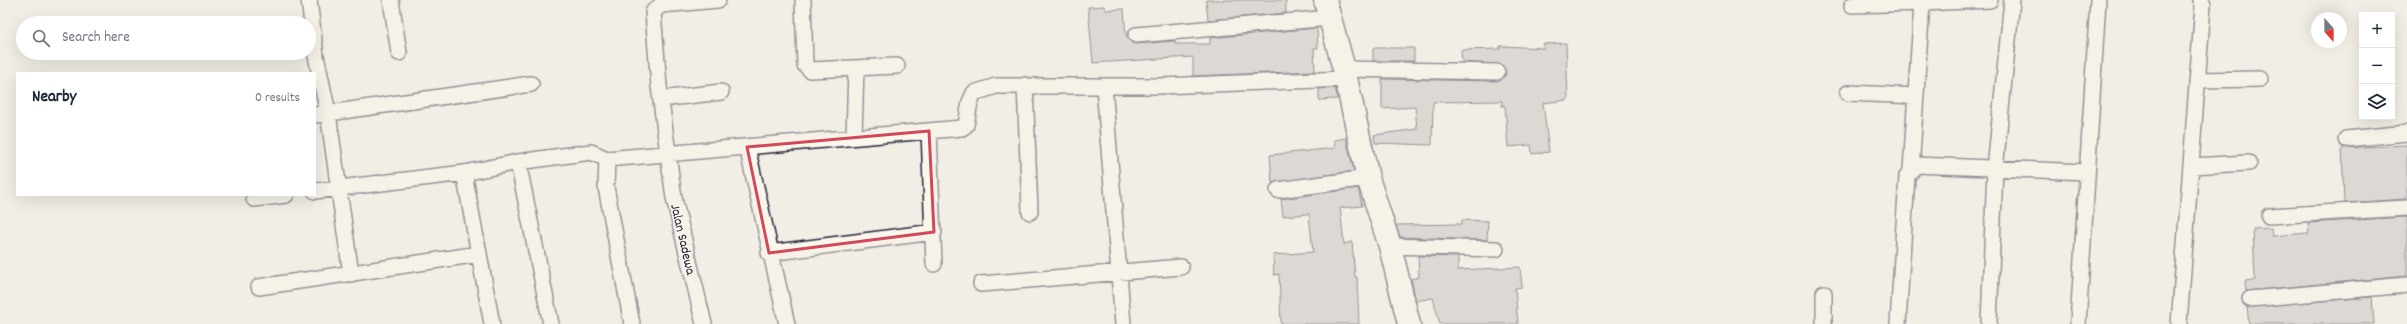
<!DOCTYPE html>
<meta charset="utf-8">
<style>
:root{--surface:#fff;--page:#f6f6f7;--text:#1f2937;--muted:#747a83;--line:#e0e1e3}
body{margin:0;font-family:Dekko,sans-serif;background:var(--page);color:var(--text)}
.controls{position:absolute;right:12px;top:12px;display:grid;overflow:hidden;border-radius:0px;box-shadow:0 4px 16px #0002}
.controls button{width:36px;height:36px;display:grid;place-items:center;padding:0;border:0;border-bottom:1px solid var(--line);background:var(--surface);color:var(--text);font:20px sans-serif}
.compass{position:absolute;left:2311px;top:12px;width:36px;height:36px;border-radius:50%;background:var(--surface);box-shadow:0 4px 16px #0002;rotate:159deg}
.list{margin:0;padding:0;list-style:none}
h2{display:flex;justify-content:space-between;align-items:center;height:52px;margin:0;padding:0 16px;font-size:17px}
h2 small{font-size:13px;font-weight:400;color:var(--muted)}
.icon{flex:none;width:22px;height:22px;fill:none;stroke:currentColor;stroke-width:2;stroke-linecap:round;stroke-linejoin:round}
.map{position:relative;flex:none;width:2407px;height:324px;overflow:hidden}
.search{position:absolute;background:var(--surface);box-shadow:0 4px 16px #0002;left:16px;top:16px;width:300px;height:44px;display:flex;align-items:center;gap:10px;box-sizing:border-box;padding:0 14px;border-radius:22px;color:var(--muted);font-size:15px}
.panel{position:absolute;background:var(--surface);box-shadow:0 4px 16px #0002;left:16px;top:72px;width:300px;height:124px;border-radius:0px}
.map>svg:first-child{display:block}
.building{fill:#c2bebe;stroke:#22223b}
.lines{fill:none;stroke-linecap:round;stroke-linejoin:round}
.street-casing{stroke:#22223b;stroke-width:18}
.secondary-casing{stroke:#22223b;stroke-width:25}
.street{stroke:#fbf7ec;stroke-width:15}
.secondary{stroke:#fbf7ec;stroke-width:22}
.marked{fill:none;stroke:#d1495b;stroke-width:3;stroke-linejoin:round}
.labels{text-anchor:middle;stroke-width:3;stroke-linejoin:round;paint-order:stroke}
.street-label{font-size:14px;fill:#22223b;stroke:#fbf7ec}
</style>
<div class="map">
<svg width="2407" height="324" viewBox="0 0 2407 324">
<rect width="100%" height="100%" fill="#f2eee5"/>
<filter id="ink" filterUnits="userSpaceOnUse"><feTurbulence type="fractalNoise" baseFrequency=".025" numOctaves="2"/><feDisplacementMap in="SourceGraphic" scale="8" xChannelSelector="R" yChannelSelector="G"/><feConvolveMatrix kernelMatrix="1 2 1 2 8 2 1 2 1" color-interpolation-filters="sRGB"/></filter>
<g filter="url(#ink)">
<path class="building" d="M 1206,0 L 1286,0 L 1286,13 L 1208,20 Z
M 1104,6 L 1105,10 L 1124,9 L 1126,36 L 1132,43 L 1136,44 L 1175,41 L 1175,44 L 1210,44 L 1210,38 L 1317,28 L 1318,48 L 1314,48 L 1315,71 L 1193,76 L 1193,57 L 1093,63 L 1088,7 Z
M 1566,43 L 1568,100 L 1543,103 L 1549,152 L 1532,154 L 1531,145 L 1508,147 L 1505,106 L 1502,106 L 1502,101 L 1433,102 L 1432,145 L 1375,143 L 1374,135 L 1417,129 L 1415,107 L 1382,109 L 1382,79 L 1497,81 L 1504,77 L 1506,73 L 1502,65 L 1462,62 L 1461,50 L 1500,49 L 1500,46 L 1544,48 L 1543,44 Z
M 1373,48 L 1414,48 L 1414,61 L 1373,61 Z
M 1335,88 L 1338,99 L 1319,100 L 1319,89 Z
M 1346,138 L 1354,171 L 1272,183 L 1270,155 L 1335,148 L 1334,140 Z
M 2407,145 L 2407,199 L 2344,203 L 2342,148 Z
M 1358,188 L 1362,206 L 1340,208 L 1344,244 L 1352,242 L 1355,277 L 1357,277 L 1359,324 L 1281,324 L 1279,274 L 1274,275 L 1273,255 L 1313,252 L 1309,214 L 1283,216 L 1281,199 Z
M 2407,217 L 2407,276 L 2246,291 L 2245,281 L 2255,280 L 2253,229 L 2271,228 L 2272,236 L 2309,233 L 2308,223 Z
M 1462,220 L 1488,221 L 1487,240 L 1400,237 L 1396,225 L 1462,224 Z
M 1418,256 L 1458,257 L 1458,270 L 1520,267 L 1522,287 L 1515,288 L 1518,324 L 1440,324 L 1433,298 L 1416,301 L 1411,279 L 1419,277 Z
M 2372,297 L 2374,324 L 2249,324 L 2247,307 Z"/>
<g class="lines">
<defs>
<path id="street" d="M 309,0 L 316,56 L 328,113 L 351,274
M 391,0 L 399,53
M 803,0 L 805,65 L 810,70 L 897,66
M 1922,3 L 1990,0
M 1852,5 L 1922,3 L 1911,170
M 1136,35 L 1330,18
M 1344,69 L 1497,72
M 2197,80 L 2260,79
M 1025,85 L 1030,212
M 1104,86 L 1123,324
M 1848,93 L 1916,96
M 661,99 L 721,92
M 315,115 L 531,84
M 929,131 L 934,264
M 854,136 L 856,68
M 2346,139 L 2407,133
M 747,147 L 787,324
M 2191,166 L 2249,163
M 464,173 L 492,324
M 1278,190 L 1368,178
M 315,191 L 464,173 L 518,162
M 254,199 L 286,195
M 2269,216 L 2407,208
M 1390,246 L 1496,249
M 769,253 L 934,232
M 981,284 L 1181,267
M 259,287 L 479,254
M 2250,299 L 2407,285
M 551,324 L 518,162 L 591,152 L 607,159
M 632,324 L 606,187 L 607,159 L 962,128 L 966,125 L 970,102 L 974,93 L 996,86 L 1161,86 L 1346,79
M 704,324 L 674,198 L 659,86 L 653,12 L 661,5 L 718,0
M 1824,324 L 1824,293
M 1898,324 L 1907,176 L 1917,165 L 2086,172
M 1989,324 L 1995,169 L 2012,0
M 2078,324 L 2098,0
M 2179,324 L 2203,5 L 2201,0"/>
<path id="secondary" d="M 1325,0 L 1344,69 L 1368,178 L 1390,246 L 1409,324"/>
</defs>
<use href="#street" class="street-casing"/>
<use href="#secondary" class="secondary-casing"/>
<use href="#street" class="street"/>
<use href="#secondary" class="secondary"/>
</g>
</g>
<path d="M0 0H2407V324H0ZM 929,131 L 934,232 L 769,253 L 747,147 Z" fill="#f2eee5" fill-opacity=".55" fill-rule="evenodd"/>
<path class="marked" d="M 929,131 L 934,232 L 769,253 L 747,147 Z"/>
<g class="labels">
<g class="street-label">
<text transform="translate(684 239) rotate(77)" y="5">Jalan Sadewa</text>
</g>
</g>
</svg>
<div class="controls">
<button>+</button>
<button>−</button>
<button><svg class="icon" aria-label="layers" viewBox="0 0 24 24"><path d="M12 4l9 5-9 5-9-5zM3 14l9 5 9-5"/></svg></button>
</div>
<svg class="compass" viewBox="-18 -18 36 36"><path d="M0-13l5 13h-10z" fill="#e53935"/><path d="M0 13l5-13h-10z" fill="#747a83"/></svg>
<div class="search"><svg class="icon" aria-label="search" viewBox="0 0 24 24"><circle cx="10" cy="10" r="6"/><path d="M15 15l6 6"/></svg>Search here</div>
<section class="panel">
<h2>Nearby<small>0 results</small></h2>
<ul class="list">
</ul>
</section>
</div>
